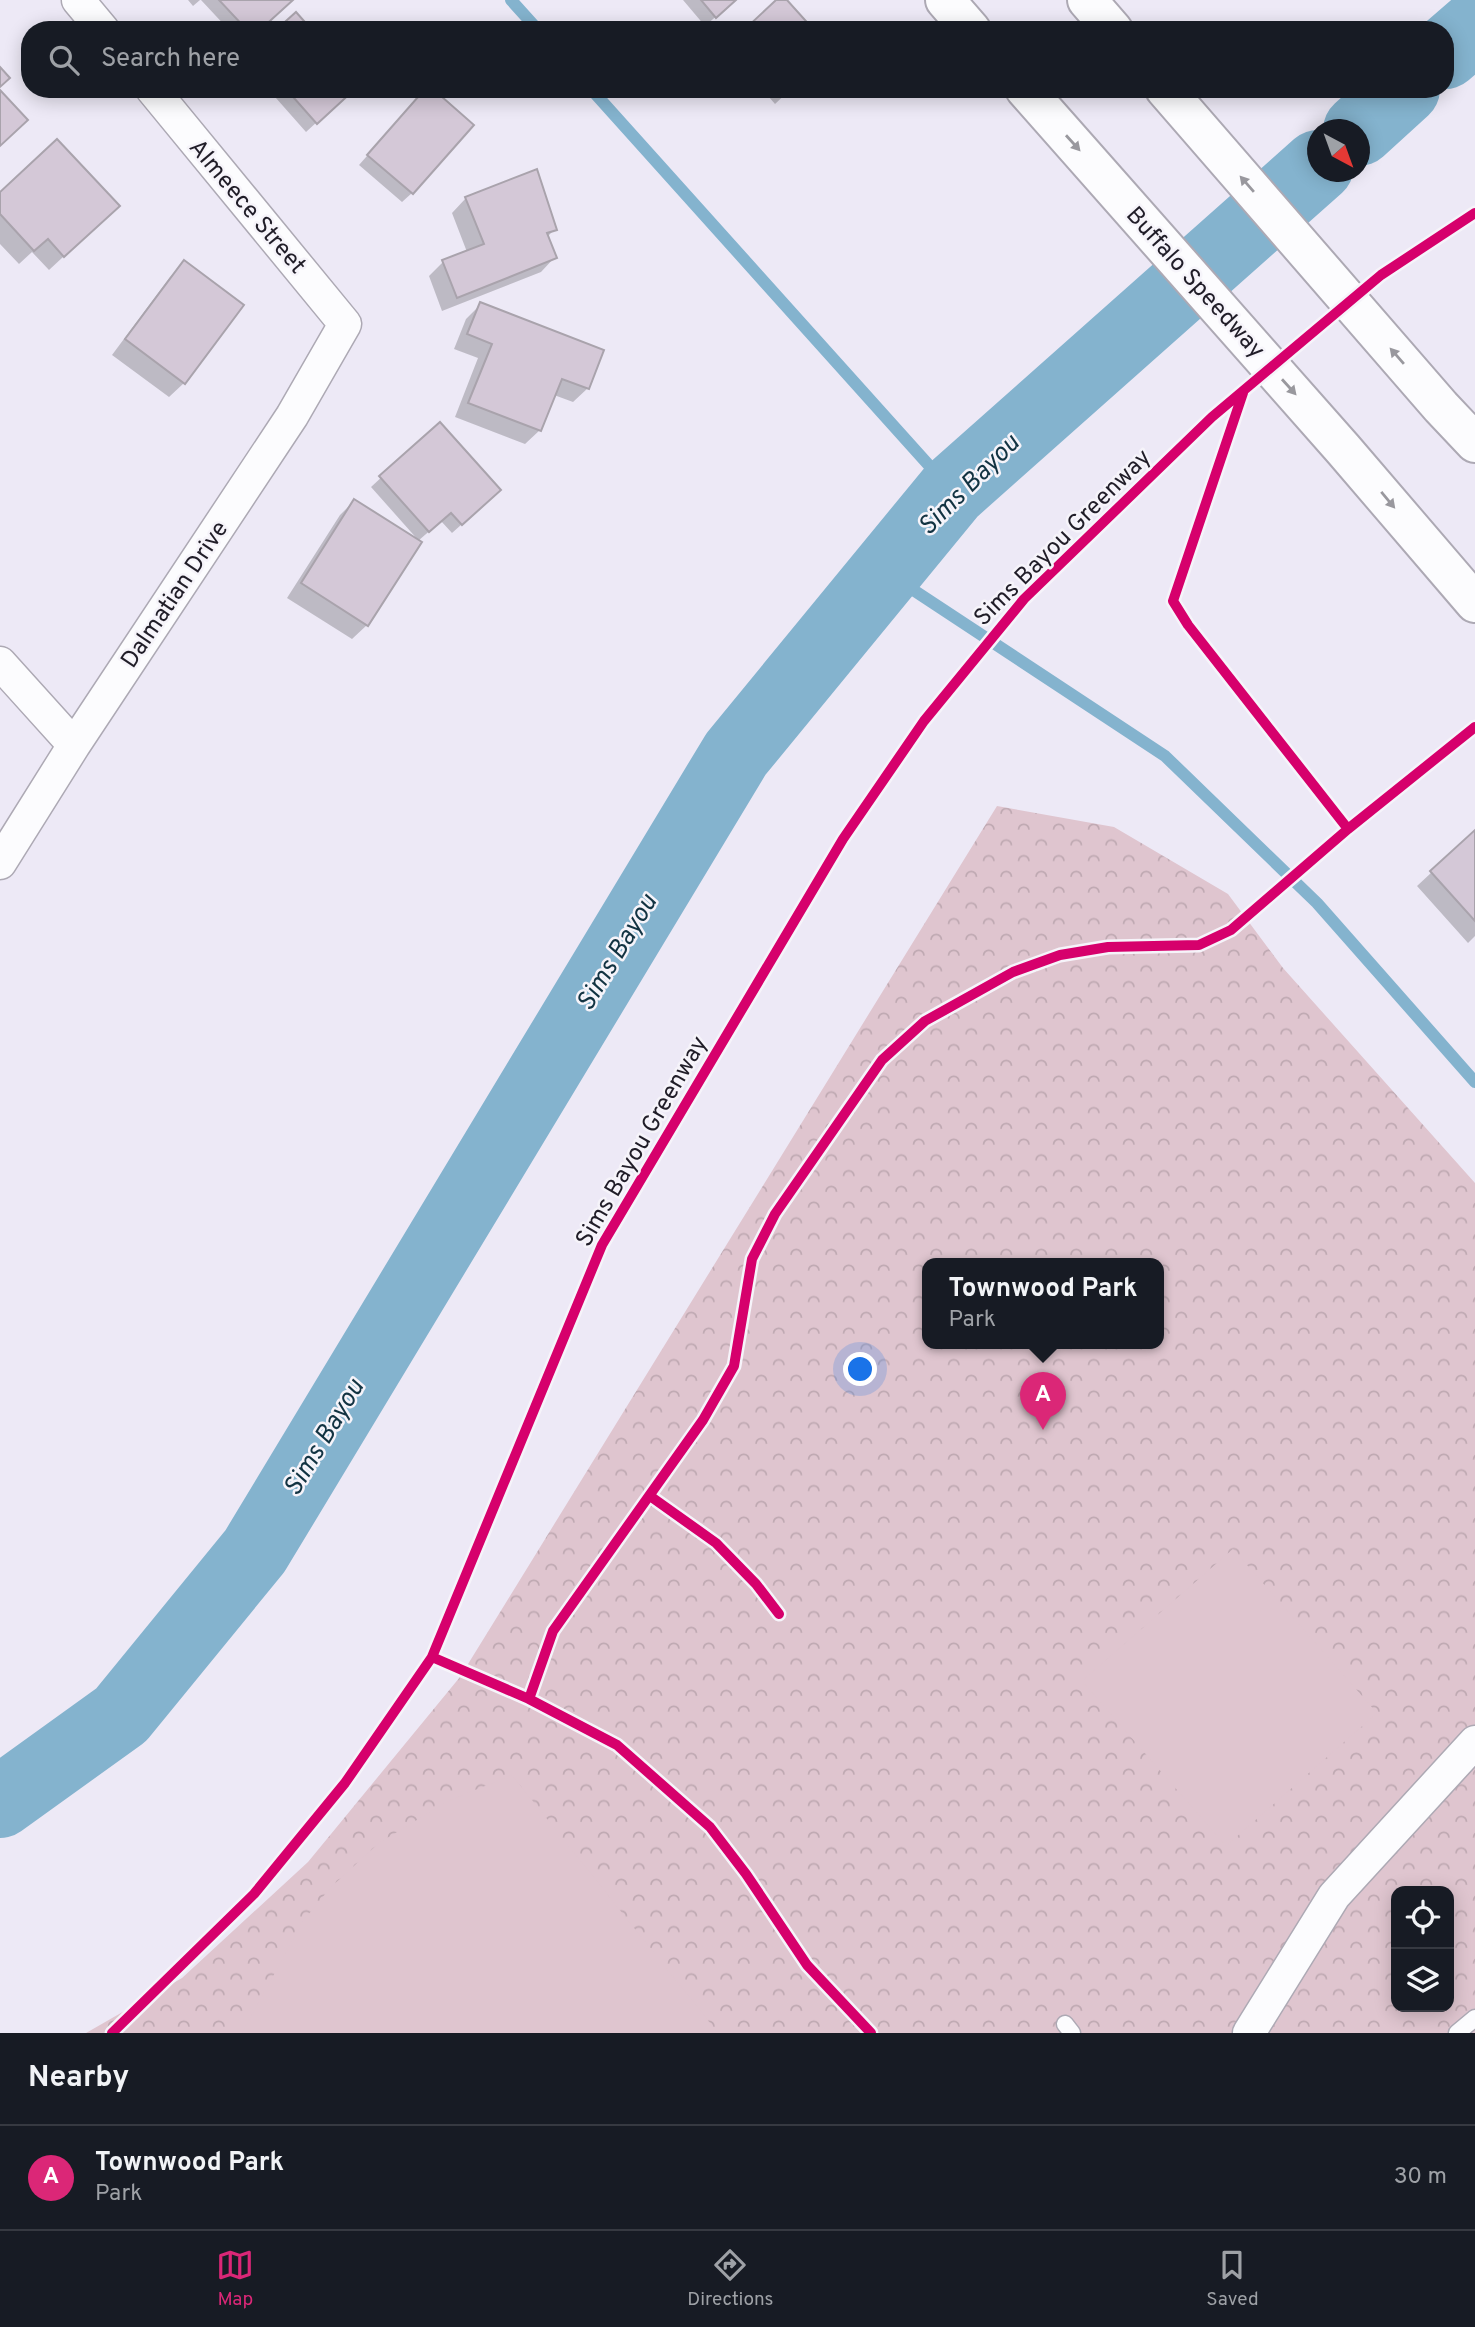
<!DOCTYPE html>
<style>
:root{--surface:#171b24;--page:#20242c;--text:#f1f3f6;--muted:#9ea1a6;--line:#363941;--accent:#db2777}
body{margin:0;font-family:Overpass,sans-serif;background:var(--page);color:var(--text)}
.controls{position:absolute;right:21px;bottom:21px;display:grid;overflow:hidden;border-radius:14px;box-shadow:0 4px 18px #0003}
.controls button{width:63px;height:63px;display:grid;place-items:center;padding:0;border:0;border-bottom:2px solid var(--line);background:var(--surface);color:var(--text);font:35px sans-serif}
.compass{position:absolute;left:1307px;top:119px;width:63px;height:63px;border-radius:50%;background:var(--surface);box-shadow:0 4px 18px #0003;rotate:139deg}
.you{position:absolute;left:861px;top:1370px;width:24px;height:24px;margin:-18px;border:5px solid #fff;border-radius:50%;background:#1a73e8;box-shadow:0 0 0 10px #1a73e833}
.badge{display:grid;place-items:center;width:46px;height:46px;border-radius:50%;background:var(--accent);color:#fff;font-size:23px;font-weight:700}
.pin{position:absolute;translate:-50% -58px;filter:drop-shadow(0 2px 4px #0008)}
.pin::after{content:'';position:absolute;top:37px;width:24px;height:21px;background:inherit;clip-path:polygon(0 0,100% 0,50% 100%)}
.popup{position:absolute;left:922px;top:1258px;width:242px;height:91px;box-sizing:border-box;display:grid;place-content:center;border-radius:14px;background:var(--surface);filter:drop-shadow(0 2px 5px #0005);font-size:23px;white-space:nowrap;color:var(--muted)}
.popup b{font-size:26px;color:var(--text)}
.popup::after{content:'';position:absolute;left:50%;top:100%;margin-left:-14px;border:14px solid transparent;border-top-color:var(--surface)}
.list{margin:0;padding:0;list-style:none}
h2{display:flex;justify-content:space-between;align-items:center;height:91px;margin:0;padding:0 28px;font-size:30px}
h2 small{font-size:23px;font-weight:400;color:var(--muted)}
.list li{display:grid;grid-template-columns:46px 1fr auto;gap:21px;align-items:center;box-sizing:border-box;height:105px;padding:0 28px;border-top:2px solid var(--line)}
.list b{display:block;font-size:26px;white-space:nowrap}
.list p{margin:0;font-size:23px;white-space:nowrap;color:var(--muted)}
.list em{font-size:23px;font-style:normal;color:var(--muted)}
.icon{flex:none;width:38px;height:38px;fill:none;stroke:currentColor;stroke-width:2;stroke-linecap:round;stroke-linejoin:round}
.map{position:relative;flex:none;width:1475px;height:2033px;overflow:hidden}
.search{position:absolute;background:var(--surface);box-shadow:0 4px 18px #0003;left:21px;right:21px;top:21px;height:77px;display:flex;align-items:center;gap:18px;box-sizing:border-box;padding:0 24px;border-radius:28px;color:var(--muted);font-size:26px}
.sheet{height:196px;background:var(--surface)}
nav{display:flex;justify-content:space-around;align-items:center;box-sizing:border-box;height:98px;border-top:2px solid var(--line);background:var(--surface);font-size:19px;color:var(--muted)}
nav a{display:grid;justify-items:center;gap:4px}
nav .on{color:var(--accent)}
.map>svg:first-child{display:block}
.park{fill:url(#park-crowns);fill-rule:evenodd}
.garden{fill:#dfc5cf}
.shadow{fill:#0003}
.lines{fill:none;stroke-linecap:round;stroke-linejoin:round}
.stream{stroke:#84b3ce;stroke-width:12}
.river{stroke:#84b3ce;stroke-width:72}
.building{fill:#d4c8d7;stroke:#a9a3ac;stroke-width:2}
.service-casing{stroke:#ada9b4;stroke-width:19}
.minor-casing{stroke:#ada9b4;stroke-width:35}
.secondary-casing{stroke:#ada9b4;stroke-width:42}
.service{stroke:#fcfcfe;stroke-width:16}
.minor{stroke:#fcfcfe;stroke-width:32}
.secondary{stroke:#fcfcfe;stroke-width:38}
.cycleway-casing{stroke:#f6f4fa;stroke-width:15}
.cycleway{stroke:#d6006c;stroke-width:10}
.oneway{fill:#99989e}
.labels{text-anchor:middle;stroke-width:5;stroke-linejoin:round;paint-order:stroke}
.street-label{font-size:24px;fill:#201d28;stroke:#f6f4fa}
.water-label{font-size:26px;font-style:italic;fill:#123342;stroke:#f6f4fa}
</style>
<div class="map">
<svg width="1475" height="2033" viewBox="0 0 1475 2033">
<defs>
<pattern id="park-crowns" width="20" height="18" patternUnits="userSpaceOnUse" patternTransform="scale(1.75)"><rect width="20" height="18" fill="#dfc5cf"/><path d="M2 6a3 3 0 1 1 6 0M12 15a3 3 0 1 1 6 0" fill="none" stroke="#bfa9b2"/></pattern>
</defs>
<rect width="100%" height="100%" fill="#ede9f6"/>
<path class="park" d="M 997,806 L 1114,827 L 1228,894 L 1283,968 L 1475,1183 L 1475,2033 L 86,2033 L 182,1978 L 308,1862 L 460,1677 ZM 928,1264 L 1158,1264 L 1158,1344 L 928,1344 ZM 1396,1891 L 1449,1891 L 1449,2007 L 1396,2007 Z"/>
<path class="garden" d="M 1233,1549 L 1377,1713 L 1226,1846 L 1082,1681 Z
M 512,1775 L 718,2033 L 242,2033 L 303,1921 L 331,1887 L 379,1843 L 448,1801 Z"/>
<path class="shadow" d="M 188,0 L 200,0 L 193,6 Z
M 201,0 L 292,0 L 259,30 L 229,30 Z
M 683,0 L 735,0 L 705,26 Z
M 268,89 L 353,89 L 306,132 Z
M 762,89 L 791,89 L 775,104 Z
M 419,97 L 412,193 L 402,202 L 359,165 Z
M 0,195 L 103,220 L 49,270 L 32,252 L 19,264 L 0,244 Z
M 466,198 L 555,229 L 547,237 L 555,257 L 541,272 L 442,311 L 429,276 L 443,262 L 467,252 L 452,213 Z
M 185,263 L 184,383 L 169,397 L 112,355 L 170,277 Z
M 481,304 L 588,388 L 573,402 L 554,395 L 540,430 L 525,444 L 455,417 L 478,358 L 454,349 L 466,319 Z
M 439,424 L 489,500 L 452,533 L 441,521 L 418,541 L 367,625 L 352,639 L 287,598 L 340,515 L 354,501 L 419,541 L 371,487 Z
M 1475,832 L 1475,936 L 1468,943 L 1417,886 Z"/>
<g class="lines">
<path class="stream" d="M 511,0 L 538,30
M 591,89 L 952,491
M 886,572 L 1165,756 L 1317,903 L 1475,1082"/>
<path class="river" d="M 1445,53 L 1475,27
M 1359,130 L 1404,89
M 0,1802 L 121,1715 L 255,1551 L 736,754 L 952,491 L 1318,166"/>
</g>
<path class="building" d="M 219,0 L 293,0 L 260,30 L 247,30 Z
M 701,0 L 736,0 L 716,18 Z
M 776,0 L 787,0 L 814,30 L 744,30 Z
M 296,12 L 312,30 L 276,30 Z
M 0,67 L 10,78 L 0,87 Z
M 286,89 L 355,89 L 317,124 Z
M 425,89 L 433,89 L 474,125 L 413,194 L 367,155 Z
M 0,90 L 28,120 L 0,146 Z
M 57,139 L 120,206 L 64,257 L 48,239 L 34,251 L 0,214 L 0,192 Z
M 537,169 L 557,230 L 547,233 L 557,258 L 457,298 L 442,260 L 484,244 L 465,197 Z
M 184,260 L 244,305 L 185,384 L 125,339 Z
M 480,302 L 604,350 L 589,389 L 562,379 L 541,431 L 468,403 L 492,344 L 467,334 Z
M 440,422 L 501,490 L 462,525 L 451,513 L 429,532 L 379,476 Z
M 354,499 L 422,542 L 368,626 L 301,583 Z
M 1475,830 L 1475,921 L 1430,871 Z"/>
<g class="lines">
<defs>
<path id="service" d="M 1065,2024 L 1072,2033
M 1457,2033 L 1475,2018"/>
<path id="minor" d="M 78,0 L 103,30
M 0,663 L 74,745
M 0,863 L 74,745 L 292,416 L 345,324 L 152,89
M 1249,2033 L 1334,1896 L 1475,1742"/>
<path id="secondary" d="M 945,0 L 971,30
M 1087,0 L 1113,30
M 1025,89 L 1343,449 L 1475,603
M 1165,89 L 1441,407 L 1475,443"/>
</defs>
<use href="#service" class="service-casing"/>
<use href="#minor" class="minor-casing"/>
<use href="#secondary" class="secondary-casing"/>
<use href="#service" class="service"/>
<use href="#minor" class="minor"/>
<use href="#secondary" class="secondary"/>
<defs>
<path id="cycleway" d="M 1348,829 L 1475,727
M 650,1496 L 716,1543 L 756,1584 L 779,1614
M 432,1657 L 529,1699 L 553,1631 L 703,1420 L 734,1366 L 752,1259 L 775,1214 L 882,1060 L 925,1021 L 1013,972 L 1060,955 L 1108,947 L 1199,945 L 1231,930 L 1348,829 L 1188,625 L 1173,601 L 1243,393
M 529,1699 L 617,1745 L 710,1827 L 746,1874 L 807,1965 L 871,2033
M 112,2033 L 254,1894 L 345,1783 L 432,1657 L 602,1245 L 843,839 L 924,721 L 1024,599 L 1212,417 L 1381,275 L 1475,213"/>
</defs>
<use href="#cycleway" class="cycleway-casing"/>
<use href="#cycleway" class="cycleway"/>
</g>
<defs><path id="oneway-solid" d="M-6-.8H1V-3.2L6.5 0L1 3.2V.8H-6Z" transform="scale(1.75)"/></defs>
<g class="oneway">
<use href="#oneway-solid" transform="translate(1073 143) rotate(48)"/>
<use href="#oneway-solid" transform="translate(1247 184) rotate(-131)"/>
<use href="#oneway-solid" transform="translate(1397 356) rotate(-131)"/>
<use href="#oneway-solid" transform="translate(1289 387) rotate(48)"/>
<use href="#oneway-solid" transform="translate(1388 500) rotate(50)"/>
</g>
<g class="labels">
<g class="street-label">
<text transform="translate(248 206) rotate(50)" y="8">Almeece Street</text>
<text transform="translate(1196 282) rotate(48)" y="8">Buffalo Speedway</text>
<text transform="translate(1062 537) rotate(-45)" y="8">Sims Bayou Greenway</text>
<text transform="translate(174 594) rotate(-56)" y="8">Dalmatian Drive</text>
<text transform="translate(641 1141) rotate(-60)" y="8">Sims Bayou Greenway</text>
</g>
<g class="water-label">
<text transform="translate(968 484) rotate(-45)" y="9">Sims Bayou</text>
<text transform="translate(616 952) rotate(-59)" y="9">Sims Bayou</text>
<text transform="translate(323 1437) rotate(-59)" y="9">Sims Bayou</text>
</g>
</g>
</svg>
<div class="controls">
<button><svg class="icon" aria-label="locate" viewBox="0 0 24 24"><circle cx="12" cy="12" r="6"/><path d="M12 2v4M12 18v4M2 12h4M18 12h4"/></svg></button>
<button><svg class="icon" aria-label="layers" viewBox="0 0 24 24"><path d="M12 4l9 5-9 5-9-5zM3 14l9 5 9-5"/></svg></button>
</div>
<svg class="compass" viewBox="-18 -18 36 36"><path d="M0-13l5 13h-10z" fill="#e53935"/><path d="M0 13l5-13h-10z" fill="#9ea1a6"/></svg>
<div class="you"></div>
<div class="pin badge" style="left:1043px;top:1430px">A</div>
<div class="popup"><b>Townwood Park</b>Park</div>
<div class="search"><svg class="icon" aria-label="search" viewBox="0 0 24 24"><circle cx="10" cy="10" r="6"/><path d="M15 15l6 6"/></svg>Search here</div>
</div>
<section class="sheet">
<h2>Nearby<small></small></h2>
<ul class="list">
<li><span class="badge">A</span><div><b>Townwood Park</b><p>Park</p></div><em>30 m</em></li>
</ul>
</section>
<nav>
<a class="on"><svg class="icon" aria-label="map" viewBox="0 0 24 24"><path d="M3 6l6-2 6 2 6-2v14l-6 2-6-2-6 2zM9 4v14M15 6v14"/></svg>Map</a>
<a><svg class="icon" aria-label="directions" viewBox="0 0 24 24"><path d="M12 3l9 9-9 9-9-9zM9 14v-3h6M13 9l2 2-2 2"/></svg>Directions</a>
<a><svg class="icon" aria-label="saved" viewBox="0 0 24 24"><path d="M7 4h10v16l-5-4-5 4z"/></svg>Saved</a>
</nav>
